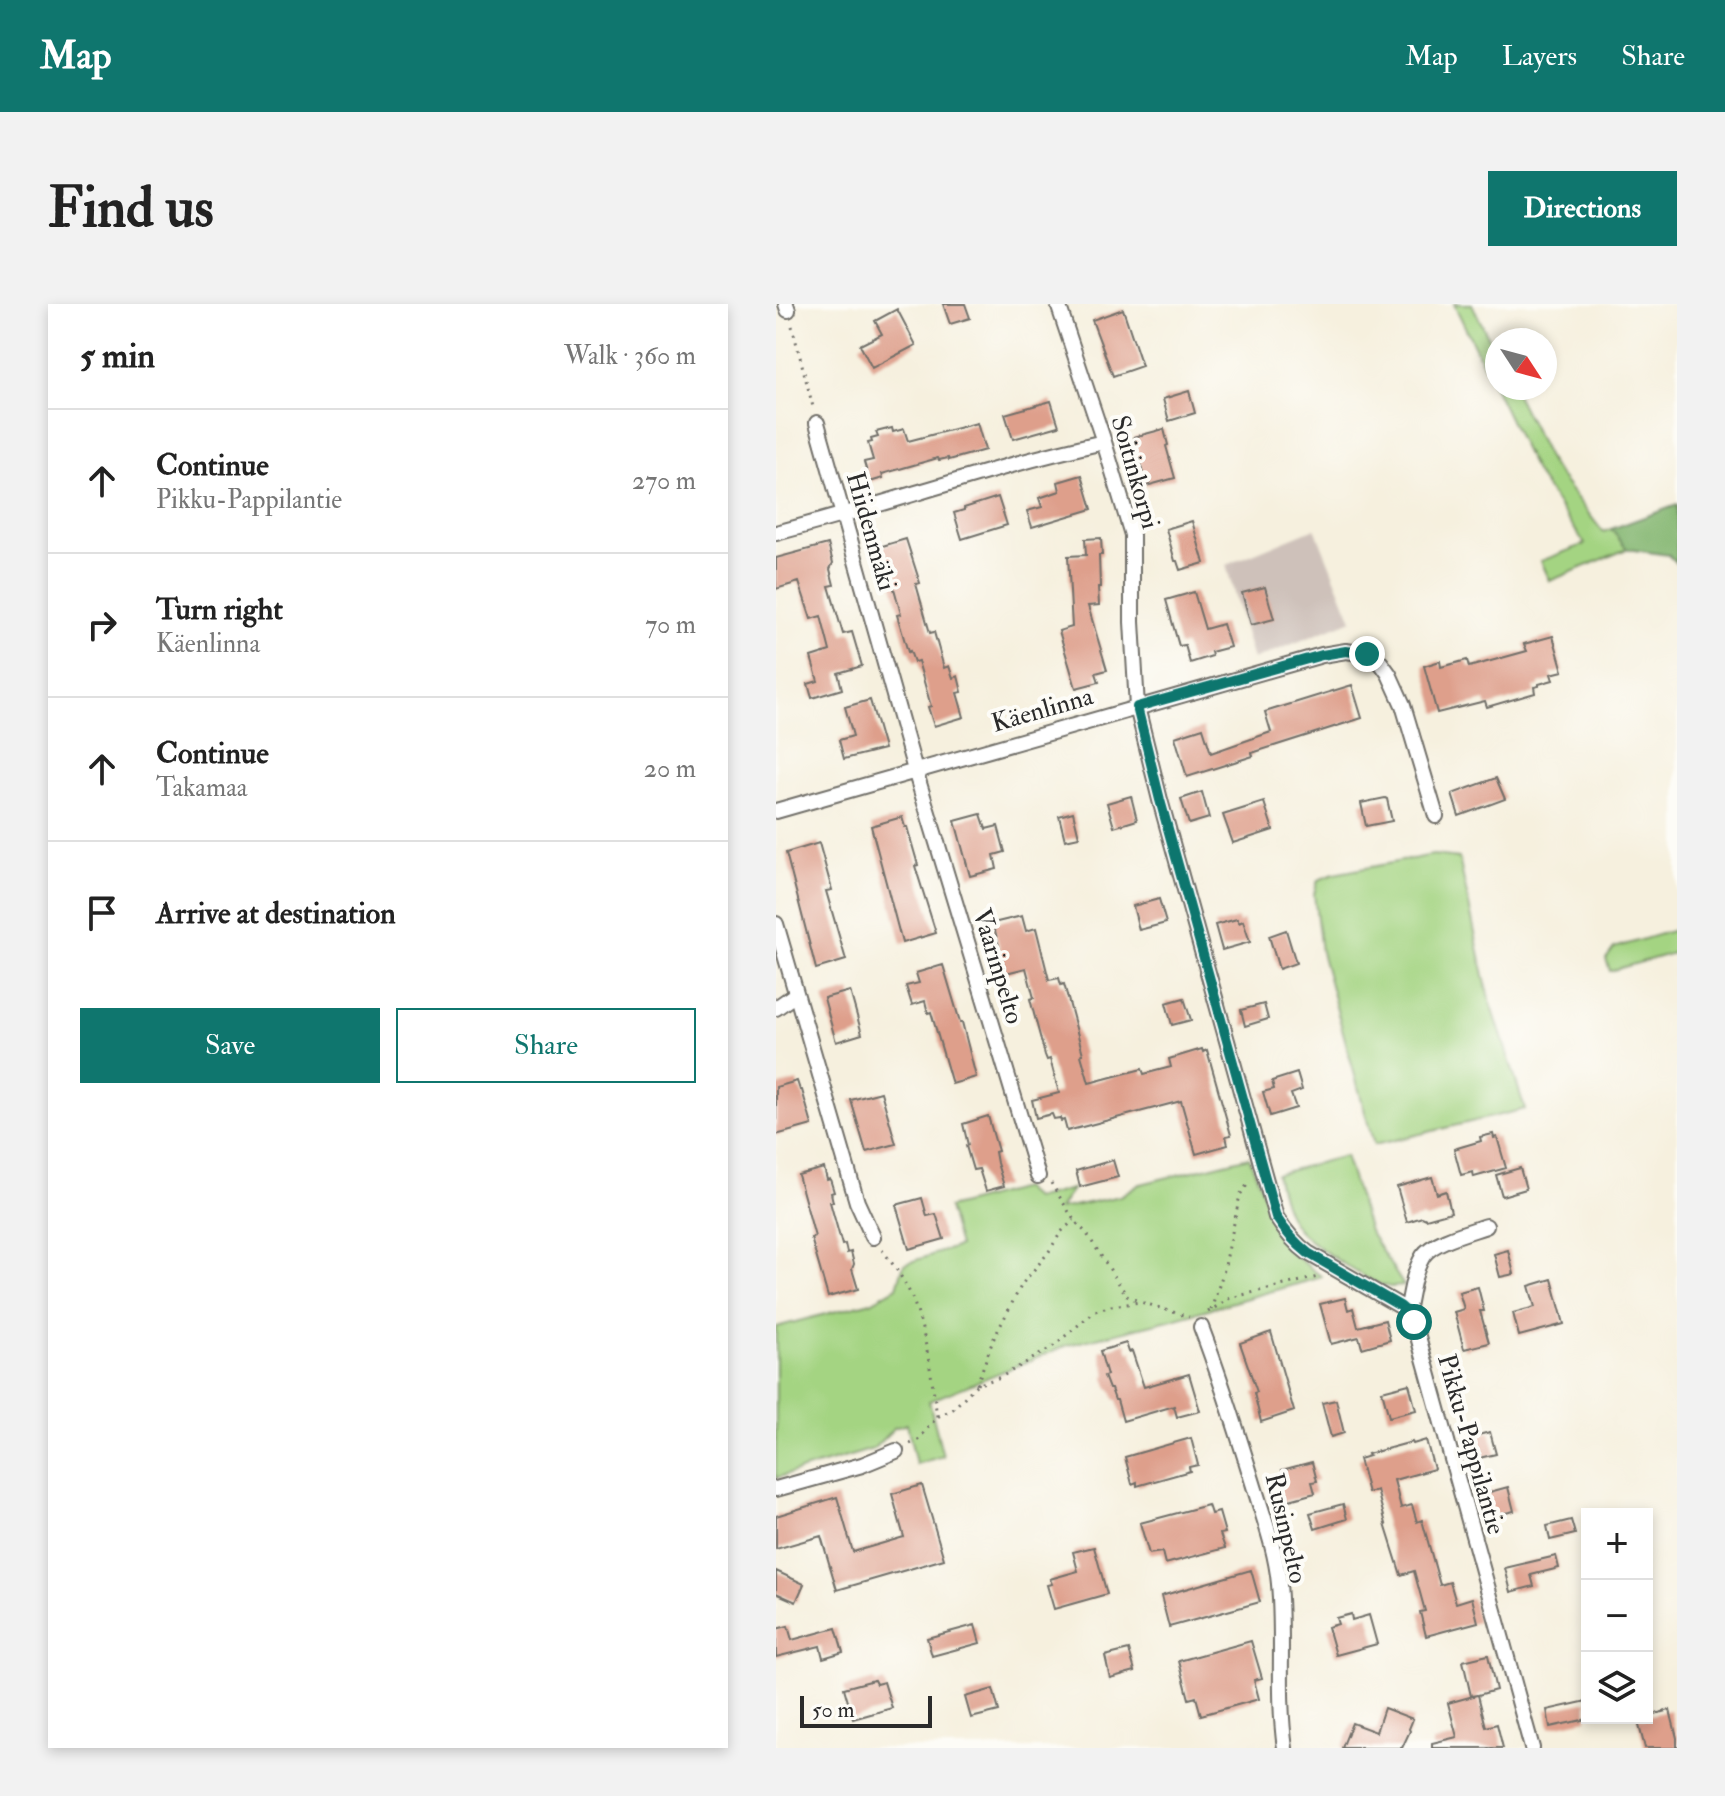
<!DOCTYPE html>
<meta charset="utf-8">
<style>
:root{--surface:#fff;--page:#f2f2f2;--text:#222;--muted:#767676;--line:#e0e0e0;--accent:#0f766e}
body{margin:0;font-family:"IM FELL Double Pica",serif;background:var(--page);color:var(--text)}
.controls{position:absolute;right:24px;bottom:24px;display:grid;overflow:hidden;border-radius:0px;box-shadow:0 4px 12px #0003}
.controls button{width:72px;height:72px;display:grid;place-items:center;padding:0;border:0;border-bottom:2px solid var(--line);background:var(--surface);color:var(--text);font:40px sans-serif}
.compass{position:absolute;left:709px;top:24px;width:72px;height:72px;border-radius:50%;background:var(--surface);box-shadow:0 4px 12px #0003;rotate:126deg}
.scale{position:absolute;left:24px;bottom:20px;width:132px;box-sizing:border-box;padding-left:8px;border:4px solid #2b2b2b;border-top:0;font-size:22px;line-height:28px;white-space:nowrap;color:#2b2b2b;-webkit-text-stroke:6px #fdfcf7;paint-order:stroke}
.stop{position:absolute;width:24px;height:24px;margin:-18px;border:6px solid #0f766e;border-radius:50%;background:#fff}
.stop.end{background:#0f766e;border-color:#fff;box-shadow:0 2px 8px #0008}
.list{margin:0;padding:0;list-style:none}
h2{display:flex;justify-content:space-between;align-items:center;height:104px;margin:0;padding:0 32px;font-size:34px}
h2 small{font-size:26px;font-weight:400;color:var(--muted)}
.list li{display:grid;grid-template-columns:52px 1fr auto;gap:24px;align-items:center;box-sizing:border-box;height:144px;padding:0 32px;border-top:2px solid var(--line)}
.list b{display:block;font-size:30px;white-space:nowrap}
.list p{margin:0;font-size:26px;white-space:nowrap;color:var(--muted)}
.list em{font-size:26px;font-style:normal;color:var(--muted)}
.actions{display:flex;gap:16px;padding:24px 32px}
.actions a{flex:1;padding:18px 0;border:2px solid var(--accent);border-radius:0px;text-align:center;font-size:28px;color:var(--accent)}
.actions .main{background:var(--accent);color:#fff}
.icon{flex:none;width:44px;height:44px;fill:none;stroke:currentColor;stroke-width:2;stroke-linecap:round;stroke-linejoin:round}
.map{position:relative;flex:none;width:901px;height:1444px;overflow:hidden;border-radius:0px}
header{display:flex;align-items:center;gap:48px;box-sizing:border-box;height:112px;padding:0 40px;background:var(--accent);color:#fff}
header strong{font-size:38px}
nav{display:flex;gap:44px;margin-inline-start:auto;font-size:28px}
.intro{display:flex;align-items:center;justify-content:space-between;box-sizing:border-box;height:192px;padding:0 48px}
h1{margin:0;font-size:56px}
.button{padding:20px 36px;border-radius:0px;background:var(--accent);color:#fff;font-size:28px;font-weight:700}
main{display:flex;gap:48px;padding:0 48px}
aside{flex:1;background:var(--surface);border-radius:0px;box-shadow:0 4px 12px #0003}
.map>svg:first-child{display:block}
.industrial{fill:#cec1ba}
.green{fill:#a4d482;stroke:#688056;stroke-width:2}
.forest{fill:#83b670;stroke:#57704e;stroke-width:2}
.building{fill:#de9f8b}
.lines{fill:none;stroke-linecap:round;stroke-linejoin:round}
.minor-casing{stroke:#72706a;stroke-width:18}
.path{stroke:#72706a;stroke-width:3;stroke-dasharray:2 6;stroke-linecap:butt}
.minor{stroke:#fff;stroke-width:14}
.route{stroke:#0f766e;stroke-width:10}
.labels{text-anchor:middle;stroke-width:8;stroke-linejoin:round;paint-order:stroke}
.street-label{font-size:26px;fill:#2b2b2b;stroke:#fdfcf7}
</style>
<header>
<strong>Map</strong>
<nav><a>Map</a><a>Layers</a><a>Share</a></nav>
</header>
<div class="intro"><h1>Find us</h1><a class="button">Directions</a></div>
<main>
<aside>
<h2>5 min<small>Walk · 360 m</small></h2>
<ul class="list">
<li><svg class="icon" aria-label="ahead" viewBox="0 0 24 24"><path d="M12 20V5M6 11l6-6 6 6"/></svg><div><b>Continue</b><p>Pikku-Pappilantie</p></div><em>270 m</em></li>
<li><svg class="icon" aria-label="right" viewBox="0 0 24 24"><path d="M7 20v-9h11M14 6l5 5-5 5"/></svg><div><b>Turn right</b><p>Käenlinna</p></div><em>70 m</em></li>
<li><svg class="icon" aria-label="ahead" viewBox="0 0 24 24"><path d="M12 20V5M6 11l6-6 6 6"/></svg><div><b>Continue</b><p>Takamaa</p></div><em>20 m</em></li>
<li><svg class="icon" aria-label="arrive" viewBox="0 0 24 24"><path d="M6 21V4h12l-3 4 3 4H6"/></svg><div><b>Arrive at destination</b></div></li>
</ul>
<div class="actions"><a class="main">Save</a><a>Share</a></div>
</aside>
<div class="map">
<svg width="901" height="1444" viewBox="0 0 901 1444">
<rect width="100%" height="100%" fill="#fdfcf7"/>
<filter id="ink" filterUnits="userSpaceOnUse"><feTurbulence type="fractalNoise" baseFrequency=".0125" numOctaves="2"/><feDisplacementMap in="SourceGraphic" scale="16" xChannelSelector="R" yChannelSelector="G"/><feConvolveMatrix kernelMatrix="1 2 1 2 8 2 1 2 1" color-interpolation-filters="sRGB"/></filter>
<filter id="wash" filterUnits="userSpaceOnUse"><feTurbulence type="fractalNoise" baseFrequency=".006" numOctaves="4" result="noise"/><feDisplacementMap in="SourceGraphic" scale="32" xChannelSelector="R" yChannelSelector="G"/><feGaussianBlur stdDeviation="1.8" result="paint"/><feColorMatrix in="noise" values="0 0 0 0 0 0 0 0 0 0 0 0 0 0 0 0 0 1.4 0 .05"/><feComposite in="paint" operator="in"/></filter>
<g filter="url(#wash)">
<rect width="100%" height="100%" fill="#f6f0de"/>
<path class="industrial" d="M 539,224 L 576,316 L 477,356 L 450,261 Z"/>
<path class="green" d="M 678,0 L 696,0 L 721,51 L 721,84 L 737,84 L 776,162 L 827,228 L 835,225 L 851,245 L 774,277 L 765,257 L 809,240 L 759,168 Z
M 657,551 L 683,554 L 712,690 L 749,805 L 598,841 L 545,648 L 538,590 L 542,576 L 558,570 Z
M 901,625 L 901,648 L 834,667 L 830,655 L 838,644 Z
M 569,852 L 593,927 L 628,982 C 626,982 616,983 615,983 C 595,981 533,939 520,923 C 508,907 505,889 500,870 Z
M 473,853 L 485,883 L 499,928 L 511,945 L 546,973 L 397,1015 L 292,1041 L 153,1097 L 167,1152 L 140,1160 L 131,1120 L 118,1124 L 97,1145 L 0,1174 L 0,1023 L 95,998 L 121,983 L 128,960 L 183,942 L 172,904 L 246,884 L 258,895 L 296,885 L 283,905 L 344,892 L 361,881 Z"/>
<path class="forest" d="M 901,201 L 901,260 L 892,251 L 851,245 L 835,225 Z"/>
<g id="blocks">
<path class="building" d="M 167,0 L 189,0 L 194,14 L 174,20 Z
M 121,5 L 140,41 L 96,64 L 84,41 L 106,30 L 99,17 Z
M 347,5 L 366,62 L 337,72 L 316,16 Z
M 413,87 L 419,109 L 393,117 L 387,95 Z
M 275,97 L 283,122 L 237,135 L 229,110 Z
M 201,119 L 209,146 L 173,156 L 172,154 L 163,156 L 162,154 L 106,170 L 107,174 L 94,178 L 88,158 L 97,156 L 92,139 L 96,138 L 95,135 L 102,133 L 100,128 L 116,124 L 117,128 L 128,125 L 132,137 Z
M 388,125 L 392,141 L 390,142 L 399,174 L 370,182 L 358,133 Z
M 306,171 L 316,205 L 256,223 L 251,207 L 266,203 L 263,194 L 284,187 L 282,178 Z
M 222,193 L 231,221 L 186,235 L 178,209 L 188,206 L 188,204 Z
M 416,217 L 428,259 L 404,266 L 401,257 L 399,257 L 390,225 Z
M 325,234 L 326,251 L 323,251 L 324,283 L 322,283 L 323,301 L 312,302 L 331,366 L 320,369 L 323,378 L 300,384 L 283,327 L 296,323 L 292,252 L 310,251 L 309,235 Z
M 130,235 L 144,279 L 140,280 L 154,329 L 158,328 L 168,364 L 173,362 L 177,374 L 182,372 L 186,388 L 181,389 L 188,413 L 158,422 L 152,403 L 155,402 L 142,357 L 138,358 L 134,347 L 132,348 L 121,311 L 125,310 L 116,277 L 113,278 L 103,243 Z
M 52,240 L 57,259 L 54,265 L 58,281 L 53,282 L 67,330 L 76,328 L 86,362 L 62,369 L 66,385 L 36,394 L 32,380 L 42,377 L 35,353 L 54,347 L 45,312 L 35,315 L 23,278 L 0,285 L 0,254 Z
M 489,283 L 498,315 L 475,321 L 466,289 Z
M 418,288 L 429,325 L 447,320 L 454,343 L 435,348 L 436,352 L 414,359 L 409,341 L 403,342 L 390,296 Z
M 777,332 L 787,367 L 775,370 L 777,376 L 763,380 L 763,382 L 758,383 L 759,389 L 711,403 L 709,397 L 661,409 L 648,362 L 664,357 L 665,363 L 691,356 L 693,363 L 751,347 L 748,340 Z
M 576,381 L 586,414 L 476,449 L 477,452 L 411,473 L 399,433 L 427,424 L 435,449 L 495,428 L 489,408 Z
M 94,396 L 108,445 L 68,455 L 63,436 L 77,432 L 69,403 Z
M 720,474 L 729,495 L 683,512 L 676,490 Z
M 426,488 L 433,514 L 413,520 L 405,495 Z
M 355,492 L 361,516 L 338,523 L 331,499 Z
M 609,494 L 611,495 L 616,517 L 590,522 L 585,499 Z
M 488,498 L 497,526 L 457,539 L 447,511 Z
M 297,508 L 303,533 L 289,536 L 283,512 Z
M 205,510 L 210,525 L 222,522 L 229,548 L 218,551 L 221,565 L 194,572 L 179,517 Z
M 126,513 L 129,523 L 131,523 L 142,561 L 139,562 L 160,629 L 126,639 L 95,522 Z
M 43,539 L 56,586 L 50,587 L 70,656 L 40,665 L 10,549 Z
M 383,595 L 390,619 L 363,626 L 357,602 Z
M 246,612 L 250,627 L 260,624 L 273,676 L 283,674 L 285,681 L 288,680 L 307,750 L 305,751 L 313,779 L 366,765 L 368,770 L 395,763 L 393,755 L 426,745 L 427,748 L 431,746 L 455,831 L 450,832 L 452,841 L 420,850 L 405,797 L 291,827 L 288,816 L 285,817 L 284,814 L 278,815 L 276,810 L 260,814 L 256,796 L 283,789 L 274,755 L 271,756 L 269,751 L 254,695 L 258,694 L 250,664 L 230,669 L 217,619 Z
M 461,615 L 463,619 L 467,617 L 474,638 L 446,646 L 439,621 Z
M 510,626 L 520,659 L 503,665 L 493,632 Z
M 167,661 L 184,718 L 186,718 L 200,773 L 176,780 L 155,708 L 152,709 L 149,697 L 136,701 L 130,682 L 143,679 L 140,669 Z
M 74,687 L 86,730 L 60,738 L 48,694 Z
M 408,694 L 415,716 L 396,721 L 390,699 Z
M 488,700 L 492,715 L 469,722 L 465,706 Z
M 521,769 L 526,786 L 515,790 L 520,804 L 494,812 L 487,788 L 498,785 L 496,777 Z
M 21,777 L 24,786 L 26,786 L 36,821 L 0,831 L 0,783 Z
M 105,788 L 120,840 L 90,848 L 75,796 Z
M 212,812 L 222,847 L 219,848 L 221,859 L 228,882 L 210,887 L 203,865 L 197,866 L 190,842 L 192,841 L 187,820 Z
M 717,830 L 718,834 L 721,833 L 730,864 L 698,873 L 697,868 L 685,871 L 678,845 L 705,837 L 704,833 Z
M 337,856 L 342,873 L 304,883 L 300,867 Z
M 48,864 L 51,876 L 54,875 L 58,888 L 55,889 L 57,898 L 54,898 L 66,941 L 69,940 L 71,949 L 75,948 L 78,960 L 76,965 L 82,985 L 52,993 L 35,934 L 39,933 L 22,871 Z
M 744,864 L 750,885 L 726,892 L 720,871 Z
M 656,873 L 661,890 L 670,887 L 675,908 L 650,915 L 646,913 L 631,918 L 621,883 Z
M 146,894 L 151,912 L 160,910 L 168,935 L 133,945 L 120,901 Z
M 732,946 L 738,970 L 724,973 L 718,950 Z
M 776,975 L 788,1020 L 743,1032 L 737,1009 L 759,1003 L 753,982 Z
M 702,983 L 708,1007 L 704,1007 L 713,1039 L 688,1045 L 678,1008 L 688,1005 L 683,988 Z
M 569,994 L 572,1006 L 577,1004 L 582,1023 L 609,1016 L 614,1036 L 586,1044 L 583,1033 L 555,1040 L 544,1000 Z
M 495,1028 L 518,1107 L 485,1118 L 478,1089 L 481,1088 L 464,1039 Z
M 350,1039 L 353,1048 L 356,1047 L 368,1083 L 413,1070 L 424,1107 L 401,1113 L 398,1102 L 347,1117 L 341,1096 L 339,1096 L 335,1085 L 333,1085 L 328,1072 L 331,1071 L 324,1047 Z
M 633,1080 L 640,1106 L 613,1113 L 606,1087 Z
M 560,1096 L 568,1129 L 555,1133 L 546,1099 Z
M 714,1128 L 720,1150 L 699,1155 L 694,1133 Z
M 415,1134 L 422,1161 L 413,1163 L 414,1167 L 361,1182 L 361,1178 L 356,1180 L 349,1153 Z
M 650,1136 L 658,1165 L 618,1176 L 625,1204 L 636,1201 L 641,1218 L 646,1216 L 664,1281 L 674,1278 L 680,1299 L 696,1294 L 702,1318 L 650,1332 L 644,1308 L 649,1307 L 638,1267 L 625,1271 L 609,1220 L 610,1220 L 601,1186 L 592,1189 L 583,1155 L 593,1152 L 592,1150 L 636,1138 L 637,1140 Z
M 536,1158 L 541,1177 L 536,1178 L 539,1189 L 506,1198 L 499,1174 L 508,1171 L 506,1166 Z
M 146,1181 L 168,1255 L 61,1286 L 45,1232 L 0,1245 L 0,1212 L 61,1193 L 77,1248 L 128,1233 L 116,1190 Z
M 732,1183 L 738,1207 L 716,1212 L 710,1189 Z
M 567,1200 L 571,1215 L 539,1225 L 534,1209 Z
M 432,1201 L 435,1210 L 443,1208 L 449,1229 L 444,1230 L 449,1244 L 389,1260 L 386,1248 L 373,1250 L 364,1219 Z
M 795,1216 L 799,1230 L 774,1236 L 771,1222 Z
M 318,1243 L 331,1290 L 278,1305 L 271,1281 L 276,1280 L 274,1275 L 302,1267 L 297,1248 Z
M 780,1252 L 783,1264 L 755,1271 L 758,1282 L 735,1288 L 729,1264 Z
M 475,1266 L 484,1298 L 393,1323 L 385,1292 Z
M 0,1267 L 28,1280 L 20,1298 L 0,1289 Z
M 575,1310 L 576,1316 L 593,1311 L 601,1340 L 560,1351 L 552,1323 L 562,1320 L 560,1314 Z
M 199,1321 L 204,1339 L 156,1352 L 151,1334 Z
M 12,1322 L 16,1336 L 60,1324 L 67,1348 L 47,1354 L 44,1342 L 0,1353 L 0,1325 Z
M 475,1337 L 486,1374 L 478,1376 L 483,1395 L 425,1411 L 420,1393 L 413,1395 L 403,1357 Z
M 353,1346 L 359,1367 L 334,1374 L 329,1352 Z
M 712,1351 L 720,1386 L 702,1391 L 710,1423 L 721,1420 L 727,1444 L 656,1444 L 656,1439 L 681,1433 L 672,1399 L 701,1391 L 695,1392 L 687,1357 Z
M 98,1376 L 100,1380 L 108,1378 L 116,1404 L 77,1415 L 68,1384 Z
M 217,1385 L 223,1407 L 195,1414 L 189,1393 Z
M 811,1397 L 811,1415 L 774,1423 L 771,1406 Z
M 608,1404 L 637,1415 L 633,1425 L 634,1427 L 626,1444 L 566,1444 L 576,1419 L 600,1428 Z
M 894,1406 L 901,1434 L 901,1444 L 869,1444 L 861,1414 L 871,1414 L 871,1412 Z"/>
</g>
</g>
<g filter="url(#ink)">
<use href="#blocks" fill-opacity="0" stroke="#72706a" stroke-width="2"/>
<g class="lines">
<defs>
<path id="minor" d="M 10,0 L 12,6
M 282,0 L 328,138 L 356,231 L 356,318 L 361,403 L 384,496 L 500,913 C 509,927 518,939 532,949 L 624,1002 L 631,1008 L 638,1018 L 756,1444
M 41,119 L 139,466 L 262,872
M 0,229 C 110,201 217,162 328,138
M 0,507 L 546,351 L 570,347 L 591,350 L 605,359 L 613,370 L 627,401 L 660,512
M 0,620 L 81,898 L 97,933
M 0,704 L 20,690
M 631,1008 C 635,989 637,969 647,952 C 657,937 693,928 710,922
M 425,1023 C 445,1075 461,1127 477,1179 C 487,1212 500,1246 503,1280 C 508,1334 501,1389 509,1444
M 0,1185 L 86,1161 L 120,1147"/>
</defs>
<use href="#minor" class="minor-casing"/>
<path class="path" d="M 16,22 L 37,103
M 275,879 L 298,916 L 311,930 L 351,992 L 362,997
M 106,946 C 115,957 124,970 131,983 C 149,1018 156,1074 161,1113
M 435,1006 L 448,966 L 464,891 L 474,877
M 432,1008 L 454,994 L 542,973
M 201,1080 L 217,1036 L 246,980 L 272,949 L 285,928 L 298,916
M 134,1140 L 142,1136 L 161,1113 L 177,1105 L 200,1081 L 225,1073 L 275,1044 L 319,1007 L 335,1002 L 365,998 L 413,1013"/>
<use href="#minor" class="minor"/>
</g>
</g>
<g class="lines" filter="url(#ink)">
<path class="route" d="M 591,350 L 570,347 L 546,351 L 361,403 L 384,496 L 500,913 C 509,927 519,939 532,949 L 624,1002 L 631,1008 L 638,1018"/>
</g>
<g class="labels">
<g class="street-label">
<text transform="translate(360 168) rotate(74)" y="9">Soitinkorpi</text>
<text transform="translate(96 227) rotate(74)" y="9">Hiidenmäki</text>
<text transform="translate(266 405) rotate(-16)" y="9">Käenlinna</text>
<text transform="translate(223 662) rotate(73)" y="9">Vaarinpelto</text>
<text transform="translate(696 1140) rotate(74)" y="9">Pikku-Pappilantie</text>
<text transform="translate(511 1224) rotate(77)" y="9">Rusinpelto</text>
</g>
</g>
</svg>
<div class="controls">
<button>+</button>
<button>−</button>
<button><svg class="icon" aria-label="layers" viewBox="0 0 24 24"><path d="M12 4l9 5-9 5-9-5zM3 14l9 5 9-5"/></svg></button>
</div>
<svg class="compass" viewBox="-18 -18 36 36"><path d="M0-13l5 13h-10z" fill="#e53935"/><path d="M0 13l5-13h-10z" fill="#767676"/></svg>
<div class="scale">50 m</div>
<div class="stop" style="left:638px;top:1018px"></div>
<div class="stop end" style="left:591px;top:350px"></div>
</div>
</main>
